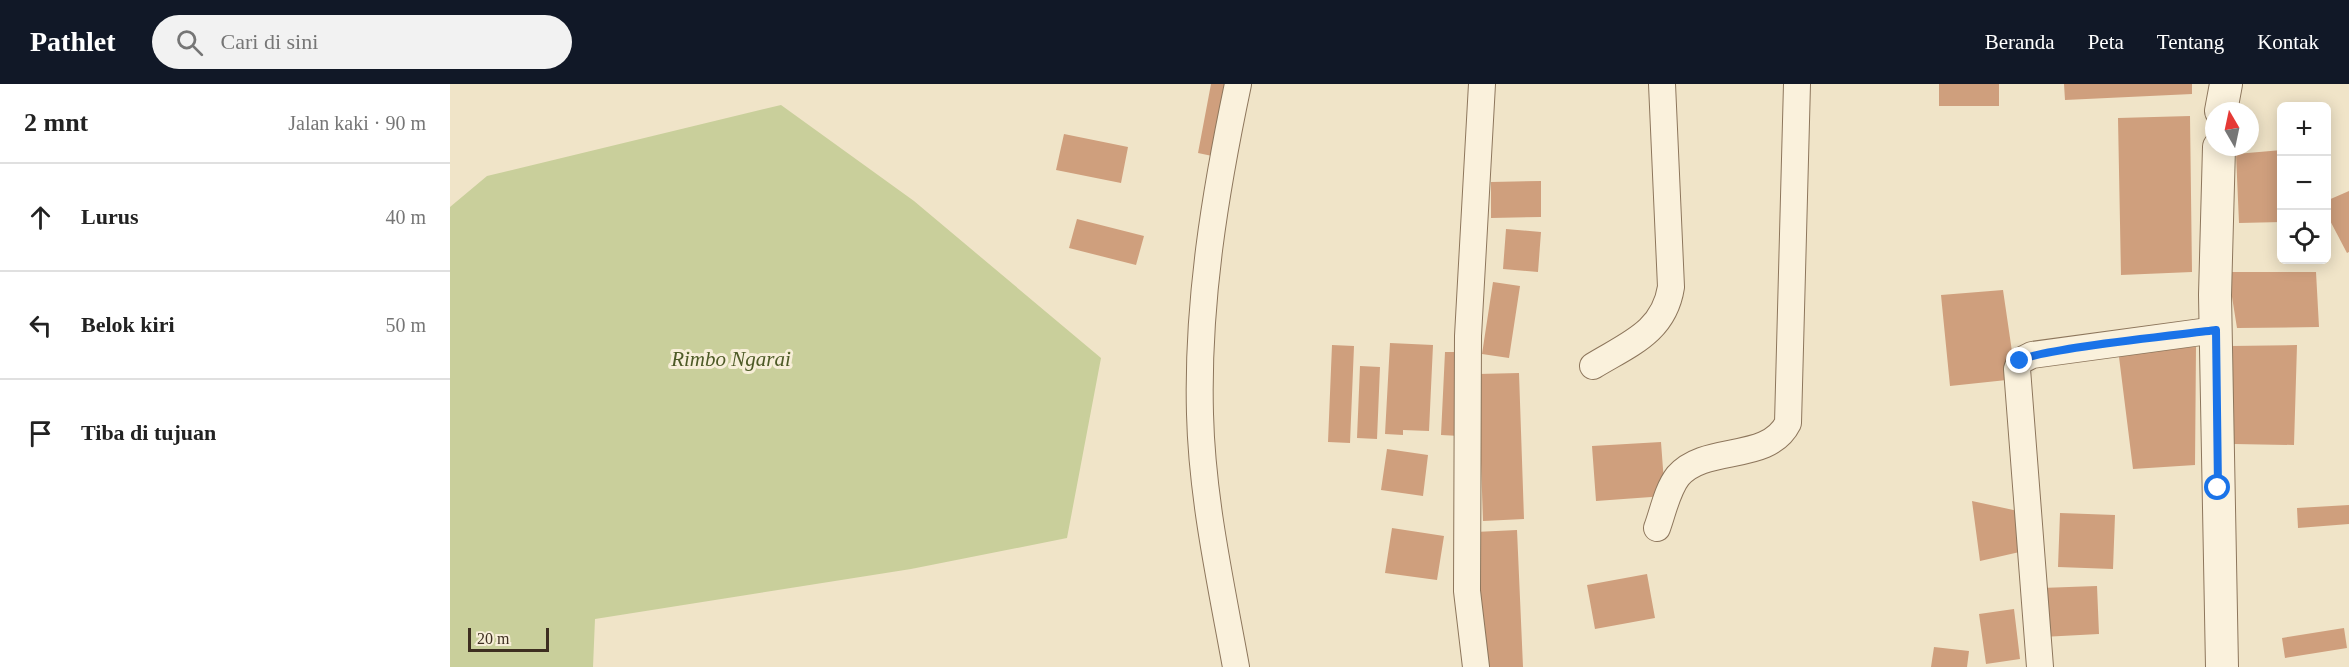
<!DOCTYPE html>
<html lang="id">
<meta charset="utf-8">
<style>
:root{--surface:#fff;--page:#f2f2f2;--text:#222;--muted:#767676;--line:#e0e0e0;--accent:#111827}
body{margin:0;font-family:"Times New Roman",serif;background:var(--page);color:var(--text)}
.controls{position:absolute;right:18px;top:18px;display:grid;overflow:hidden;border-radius:9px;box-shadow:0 3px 15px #0003}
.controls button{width:54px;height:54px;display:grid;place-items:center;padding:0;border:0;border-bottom:2px solid var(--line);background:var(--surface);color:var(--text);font:30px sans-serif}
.compass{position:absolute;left:1755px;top:18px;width:54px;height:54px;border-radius:50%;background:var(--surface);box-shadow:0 3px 15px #0003;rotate:351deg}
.scale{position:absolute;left:18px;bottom:15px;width:81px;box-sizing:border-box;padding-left:6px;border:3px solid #3d2e20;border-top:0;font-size:16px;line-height:21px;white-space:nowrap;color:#3d2e20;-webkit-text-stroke:4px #f7eed8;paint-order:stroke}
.stop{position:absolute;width:18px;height:18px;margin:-14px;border:4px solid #1a73e8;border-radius:50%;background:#fff}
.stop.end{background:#1a73e8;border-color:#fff;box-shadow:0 2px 6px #0008}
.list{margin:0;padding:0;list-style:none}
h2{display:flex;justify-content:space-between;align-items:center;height:78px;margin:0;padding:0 24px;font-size:26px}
h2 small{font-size:20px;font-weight:400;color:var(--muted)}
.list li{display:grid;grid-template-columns:39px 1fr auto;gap:18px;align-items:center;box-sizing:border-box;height:108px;padding:0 24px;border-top:2px solid var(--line)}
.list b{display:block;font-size:22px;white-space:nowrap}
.list em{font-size:20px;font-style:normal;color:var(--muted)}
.icon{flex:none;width:33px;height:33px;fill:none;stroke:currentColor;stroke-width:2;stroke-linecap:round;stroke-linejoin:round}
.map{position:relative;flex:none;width:1899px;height:583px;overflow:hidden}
header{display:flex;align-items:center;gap:36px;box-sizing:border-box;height:84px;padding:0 30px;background:var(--accent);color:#fff}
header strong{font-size:28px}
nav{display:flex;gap:33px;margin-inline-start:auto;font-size:21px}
.search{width:420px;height:54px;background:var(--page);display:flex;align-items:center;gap:15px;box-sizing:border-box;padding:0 21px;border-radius:33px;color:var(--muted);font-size:22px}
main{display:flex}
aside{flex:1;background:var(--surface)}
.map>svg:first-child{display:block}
.green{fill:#c9cf9b}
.building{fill:#cf9f7d}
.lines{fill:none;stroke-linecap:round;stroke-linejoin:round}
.minor-casing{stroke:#8d765c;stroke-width:28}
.tertiary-casing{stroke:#8d765c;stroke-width:34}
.minor{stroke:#faf1dc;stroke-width:26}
.tertiary{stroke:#faf1dc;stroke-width:32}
.route{stroke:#1a73e8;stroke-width:8}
.labels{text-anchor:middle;stroke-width:6;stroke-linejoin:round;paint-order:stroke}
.park-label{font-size:21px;font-style:italic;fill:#4d5a26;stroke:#f7eed8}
</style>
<header>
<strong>Pathlet</strong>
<div class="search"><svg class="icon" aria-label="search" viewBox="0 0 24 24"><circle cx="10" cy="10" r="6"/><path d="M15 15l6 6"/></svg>Cari di sini</div>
<nav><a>Beranda</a><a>Peta</a><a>Tentang</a><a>Kontak</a></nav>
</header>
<main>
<aside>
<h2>2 mnt<small>Jalan kaki · 90 m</small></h2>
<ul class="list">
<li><svg class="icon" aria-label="ahead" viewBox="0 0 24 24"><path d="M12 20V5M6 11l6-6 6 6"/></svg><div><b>Lurus</b></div><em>40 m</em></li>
<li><svg class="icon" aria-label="left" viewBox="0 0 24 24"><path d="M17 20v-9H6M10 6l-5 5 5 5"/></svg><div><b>Belok kiri</b></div><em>50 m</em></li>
<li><svg class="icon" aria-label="arrive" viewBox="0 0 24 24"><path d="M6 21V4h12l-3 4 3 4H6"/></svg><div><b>Tiba di tujuan</b></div></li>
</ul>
</aside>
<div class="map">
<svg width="1899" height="583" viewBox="0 0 1899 583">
<rect width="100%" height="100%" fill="#f0e4c8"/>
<path class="green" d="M 331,21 L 464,117 L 651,274 L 617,454 L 461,485 L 145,535 L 143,583 L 0,583 L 0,123 L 37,92 Z"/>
<path class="building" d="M 761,0 L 781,0 L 767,73 L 748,69 Z
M 1489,0 L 1549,0 L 1549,22 L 1489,22 Z
M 1614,0 L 1742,0 L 1742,10 L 1615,16 Z
M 1740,32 L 1742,188 L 1671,191 L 1668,34 Z
M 614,50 L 678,63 L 671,99 L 606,86 Z
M 1832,66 L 1832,138 L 1789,139 L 1786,70 Z
M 1091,97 L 1091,133 L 1041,134 L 1041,98 Z
M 1899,107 L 1899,168 L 1897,169 L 1876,129 L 1876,117 Z
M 627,135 L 694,152 L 686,181 L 619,164 Z
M 1056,145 L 1091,148 L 1088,188 L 1053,185 Z
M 1778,188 L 1866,188 L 1869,243 L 1787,244 Z
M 1043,198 L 1070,202 L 1059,274 L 1032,270 Z
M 1553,206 L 1566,295 L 1500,302 L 1491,211 Z
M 940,259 L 983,261 L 979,347 L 953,346 L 953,351 L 935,350 Z
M 882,261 L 904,262 L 900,359 L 878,358 Z
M 1847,261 L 1844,361 L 1784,360 L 1781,262 Z
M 1746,263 L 1745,381 L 1683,385 L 1668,265 Z
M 995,268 L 1013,268 L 1010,352 L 991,351 Z
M 910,282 L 930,283 L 927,355 L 907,354 Z
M 1069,289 L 1074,435 L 1033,437 L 1028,290 Z
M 1211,358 L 1215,412 L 1146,417 L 1142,362 Z
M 937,365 L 978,371 L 973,412 L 931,406 Z
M 1522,417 L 1568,427 L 1574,467 L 1530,477 Z
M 1899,421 L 1899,440 L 1848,444 L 1847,424 Z
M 1610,429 L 1665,431 L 1663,485 L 1608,483 Z
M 942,444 L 994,452 L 987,496 L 935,489 Z
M 1067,446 L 1073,583 L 1031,583 L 1025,448 Z
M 1197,490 L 1205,534 L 1145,545 L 1137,501 Z
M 1647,502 L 1649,550 L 1592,553 L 1591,504 Z
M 1564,525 L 1570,575 L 1536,580 L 1529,530 Z
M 1894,544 L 1897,564 L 1835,574 L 1832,554 Z
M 1484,563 L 1519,567 L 1517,583 L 1481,583 Z"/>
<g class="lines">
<defs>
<path id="minor" d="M 1143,282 C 1179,260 1214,248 1221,203 L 1212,0
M 1207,444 C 1213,428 1217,406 1228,392 C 1256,360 1318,379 1338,339 L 1347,0
M 786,583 C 771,500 752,415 750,330 C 747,219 765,109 788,0
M 1026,583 L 1017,507 L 1018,252 L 1032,0
M 1590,583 L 1567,285 L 1570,277 L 1582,271 L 1766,246"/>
<path id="tertiary" d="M 1771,27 L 1776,0
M 1769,63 L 1765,211 L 1772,583"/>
</defs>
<use href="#minor" class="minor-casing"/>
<use href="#tertiary" class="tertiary-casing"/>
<use href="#minor" class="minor"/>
<use href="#tertiary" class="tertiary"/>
</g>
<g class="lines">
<path class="route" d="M 1570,277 C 1583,265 1737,250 1766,246 L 1768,404"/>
</g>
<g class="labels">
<g class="park-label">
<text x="281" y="282">Rimbo Ngarai</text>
</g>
</g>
</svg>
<div class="controls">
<button>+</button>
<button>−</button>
<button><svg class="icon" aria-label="locate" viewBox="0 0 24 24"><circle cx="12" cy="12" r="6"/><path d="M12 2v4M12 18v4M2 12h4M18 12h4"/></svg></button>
</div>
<svg class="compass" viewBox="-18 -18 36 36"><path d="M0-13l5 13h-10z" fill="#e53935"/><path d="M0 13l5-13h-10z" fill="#767676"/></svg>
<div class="scale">20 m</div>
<div class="stop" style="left:1768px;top:404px"></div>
<div class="stop end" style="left:1570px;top:277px"></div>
</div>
</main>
